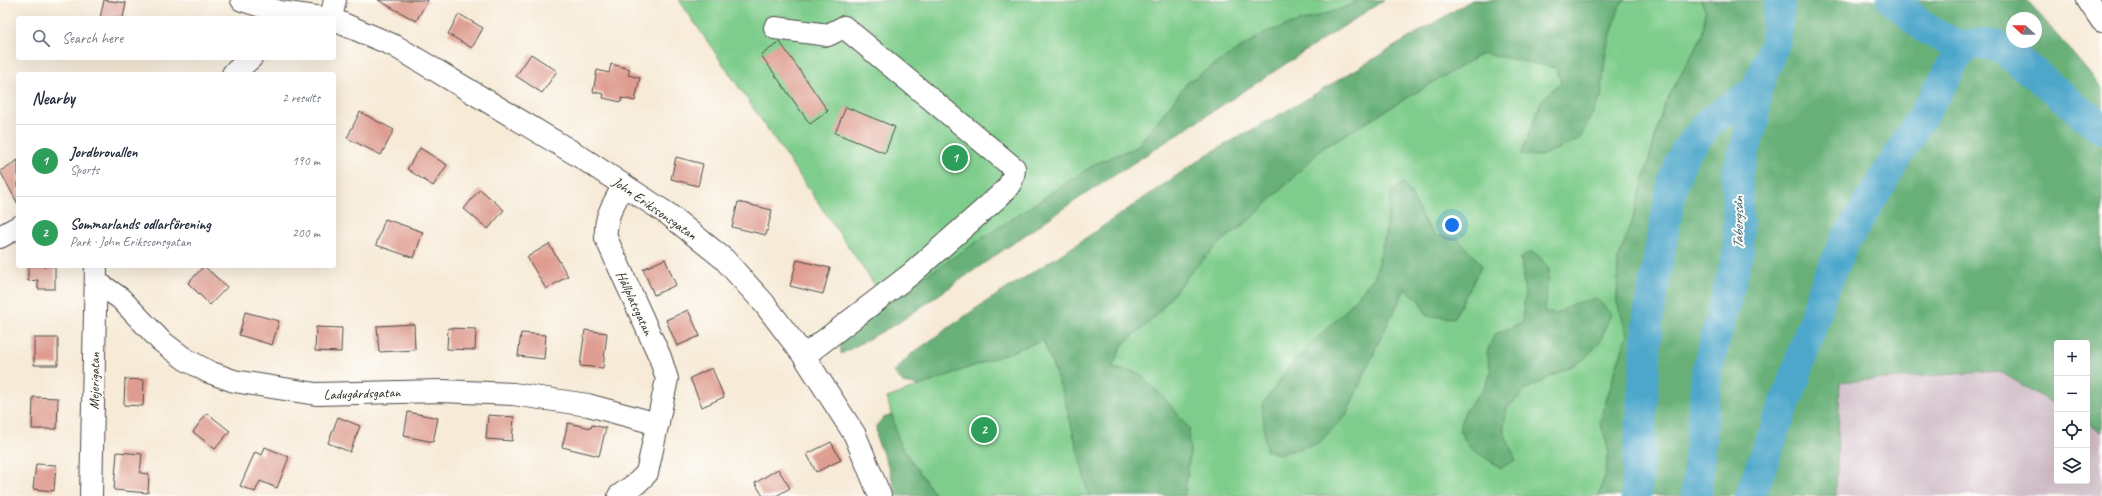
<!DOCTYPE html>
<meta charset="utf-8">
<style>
:root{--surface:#fff;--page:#f6f6f7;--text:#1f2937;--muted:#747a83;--line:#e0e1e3;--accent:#d1495b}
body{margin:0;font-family:Caveat,sans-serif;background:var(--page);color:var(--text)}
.controls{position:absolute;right:12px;bottom:12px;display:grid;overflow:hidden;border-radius:4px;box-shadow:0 4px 16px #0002}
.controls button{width:36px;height:36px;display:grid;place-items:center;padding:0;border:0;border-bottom:1px solid var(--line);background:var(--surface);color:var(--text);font:20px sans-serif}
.compass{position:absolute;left:2006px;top:12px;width:36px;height:36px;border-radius:50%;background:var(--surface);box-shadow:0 4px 16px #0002;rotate:292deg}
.you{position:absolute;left:1452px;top:225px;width:14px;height:14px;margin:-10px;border:3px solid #fff;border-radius:50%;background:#1a73e8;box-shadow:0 0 0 6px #1a73e833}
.badge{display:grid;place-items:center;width:26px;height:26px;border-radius:50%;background:var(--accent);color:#fff;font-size:13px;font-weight:700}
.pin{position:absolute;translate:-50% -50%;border:2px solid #fff;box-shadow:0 1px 4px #0006}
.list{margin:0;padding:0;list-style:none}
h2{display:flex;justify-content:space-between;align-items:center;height:52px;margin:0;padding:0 16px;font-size:17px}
h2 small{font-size:13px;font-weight:400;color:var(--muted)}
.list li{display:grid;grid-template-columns:26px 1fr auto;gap:12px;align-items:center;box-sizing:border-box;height:72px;padding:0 16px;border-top:1px solid var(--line)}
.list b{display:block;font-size:15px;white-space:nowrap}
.list p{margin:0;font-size:13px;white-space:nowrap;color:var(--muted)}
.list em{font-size:13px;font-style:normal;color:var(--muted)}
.icon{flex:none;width:22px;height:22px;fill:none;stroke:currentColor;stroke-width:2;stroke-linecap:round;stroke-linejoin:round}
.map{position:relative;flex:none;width:2102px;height:496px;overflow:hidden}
.search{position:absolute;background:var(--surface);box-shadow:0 4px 16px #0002;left:16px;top:16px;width:320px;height:44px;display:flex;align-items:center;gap:10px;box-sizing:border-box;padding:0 14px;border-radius:4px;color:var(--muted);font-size:15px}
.panel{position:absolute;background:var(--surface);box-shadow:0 4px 16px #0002;left:16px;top:72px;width:320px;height:196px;border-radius:4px}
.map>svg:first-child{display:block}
.industrial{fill:#d1bdc9}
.green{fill:#7fcd8c;stroke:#557c5c;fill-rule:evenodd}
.forest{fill:#67b078;stroke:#496e52;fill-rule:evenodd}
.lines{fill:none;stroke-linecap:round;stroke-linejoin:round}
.river{stroke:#4ea7cb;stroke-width:31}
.building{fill:#df9d91}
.minor-casing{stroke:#4a4845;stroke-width:24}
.minor{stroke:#fff;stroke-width:22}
.labels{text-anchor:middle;stroke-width:4;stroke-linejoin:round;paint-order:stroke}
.street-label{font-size:14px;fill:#2b2b2b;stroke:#fdfcf7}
.water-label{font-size:15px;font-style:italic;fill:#395d6b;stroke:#fdfcf7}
</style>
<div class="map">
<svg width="2102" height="496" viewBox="0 0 2102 496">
<rect width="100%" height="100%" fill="#fdfcf7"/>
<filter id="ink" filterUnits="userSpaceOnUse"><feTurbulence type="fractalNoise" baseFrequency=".025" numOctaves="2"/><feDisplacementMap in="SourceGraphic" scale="8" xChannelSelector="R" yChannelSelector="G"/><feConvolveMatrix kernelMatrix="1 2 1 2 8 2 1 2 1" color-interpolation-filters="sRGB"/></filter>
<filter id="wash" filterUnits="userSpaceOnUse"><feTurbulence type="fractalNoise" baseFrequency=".012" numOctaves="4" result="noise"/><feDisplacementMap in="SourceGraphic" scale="16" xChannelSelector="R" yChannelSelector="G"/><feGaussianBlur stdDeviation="0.9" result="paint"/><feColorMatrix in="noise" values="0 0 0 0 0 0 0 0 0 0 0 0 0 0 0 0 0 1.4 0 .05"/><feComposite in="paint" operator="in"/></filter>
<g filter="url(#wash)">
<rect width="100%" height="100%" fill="#f7ead7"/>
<path class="industrial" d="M 1999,371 L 2057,406 L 2057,481 L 2087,481 L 2087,423 L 2102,432 L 2102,496 L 1836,496 L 1840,382 Z"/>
<path class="green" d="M 679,0 L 1358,0 L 1344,8 L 1188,82 L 1137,147 L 1095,164 L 896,316 Z
M 1626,0 L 1700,0 L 1706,11 L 1702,37 L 1664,105 L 1633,219 L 1618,260 L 1617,303 L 1629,334 L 1617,365 L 1600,422 L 1608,447 L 1606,471 L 1599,496 L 1184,496 L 1190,453 L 1189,428 L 1163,397 L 1139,373 L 1112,368 L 1123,344 L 1153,319 L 1191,272 L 1220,243 L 1252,218 L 1324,147 L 1483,53 L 1556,68 L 1561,82 L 1542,100 L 1540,156 L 1579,139 L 1601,97 L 1606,50 L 1620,5 ZM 1410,193 L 1426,224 L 1437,236 L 1458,239 L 1427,316 L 1420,300 L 1405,289 L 1381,337 L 1346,415 L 1346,310 L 1375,276 L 1385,236 ZM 1521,258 L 1549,269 L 1544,312 L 1557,315 L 1572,304 L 1583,360 C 1561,371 1520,387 1507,408 C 1501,418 1504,433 1508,443 L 1465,411 L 1482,391 L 1491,373 L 1495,334 L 1522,323 L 1525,294 Z
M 1043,340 L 1064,396 L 1089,496 L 936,496 L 900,445 L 887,398 Z"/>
<path class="forest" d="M 1358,0 L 1384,0 L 1061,210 L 898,323 L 841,354 L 840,336 L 895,296 L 1095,164 L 1137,147 L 1188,82 L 1266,32 L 1344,8 Z
M 1472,0 L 1626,0 L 1620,5 L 1606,50 L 1601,97 L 1579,140 L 1540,156 L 1521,155 L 1542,100 L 1561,82 L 1556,68 L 1483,53 L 1324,147 L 1252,218 L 1220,243 L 1191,272 L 1153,319 L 1123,344 L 1112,368 L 1139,373 L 1163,397 L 1189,428 L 1190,453 L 1184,496 L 1089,496 L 1064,396 L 1043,340 L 920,386 L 903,383 L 894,372 L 910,355 L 978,307 L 1071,248 L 1208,154 L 1300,103 Z
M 1700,0 L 2027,0 L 2102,88 L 2102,432 L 2087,423 L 2087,343 L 2057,343 L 2057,406 L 1999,371 L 1840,382 L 1836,496 L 1599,496 L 1606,471 L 1608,447 L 1600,422 L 1617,365 L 1628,334 L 1617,303 L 1618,260 L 1633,219 L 1664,105 L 1702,36 L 1706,11 ZM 2012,18 L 2036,18 L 2036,42 L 2012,42 Z
M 1403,183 L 1410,193 L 1426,225 L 1437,236 L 1458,239 L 1482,265 L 1454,318 L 1427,316 L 1420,300 L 1405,289 L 1381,337 L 1346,415 L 1319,443 L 1280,454 L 1266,450 L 1262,405 L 1292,363 L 1346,310 L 1375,276 L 1385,236 L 1392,191 Z
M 1530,252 L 1539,256 L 1549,269 L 1545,312 L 1557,314 L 1572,304 L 1596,298 L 1611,314 L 1600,342 L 1583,360 L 1527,389 L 1507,408 L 1503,430 L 1516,460 L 1501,468 L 1470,448 L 1459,430 L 1465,411 L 1482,391 L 1491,373 L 1487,352 L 1495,334 L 1522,323 L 1525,294 L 1521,258 Z
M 892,415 L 900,445 L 936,496 L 897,496 L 889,468 L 877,440 L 876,426 L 883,418 Z"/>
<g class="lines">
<path class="river" d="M 1892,0 L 1925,28 L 1947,40 L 1962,46 L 1979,43 L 1999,47 L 2035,74 L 2102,129
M 1636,496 L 1648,318 L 1672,184 L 1684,154 L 1710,121 L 1756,91
M 1696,496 L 1707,370 L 1739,250 L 1737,173 L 1754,120 L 1756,91 L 1775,42 L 1780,0
M 1750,496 L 1796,374 L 1823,291 L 1843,245 L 1945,79 L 1962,46"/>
</g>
<g id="blocks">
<path class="building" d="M 104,0 L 126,3 L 123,18 L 100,18 Z
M 378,0 L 428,0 L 416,21 Z
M 459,14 L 483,28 L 472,48 L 448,34 Z
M 780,42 L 828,111 L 810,124 L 761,55 Z
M 531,54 L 557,71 L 542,93 L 516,76 Z
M 611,64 L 630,69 L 628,75 L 640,78 L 635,101 L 622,98 L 621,102 L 603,98 L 604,94 L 593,92 L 597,70 L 609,73 Z
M 846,107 L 895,127 L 885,153 L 835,133 Z
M 360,112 L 394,130 L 381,155 L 347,138 Z
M 420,148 L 447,165 L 433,186 L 407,169 Z
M 676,157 L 703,164 L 698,186 L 671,179 Z
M 18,160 L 18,204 L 0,171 Z
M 480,189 L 504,210 L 488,229 L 464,209 Z
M 738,202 L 772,210 L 766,235 L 732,227 Z
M 385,219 L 423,232 L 414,258 L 376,245 Z
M 549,244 L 568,276 L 546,289 L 527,257 Z
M 665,259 L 676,285 L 654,295 L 643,269 Z
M 797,260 L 830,268 L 823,294 L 790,286 Z
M 28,266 L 55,266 L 55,289 L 38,289 L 38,280 L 28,281 Z
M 204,266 L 227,287 L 210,305 L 188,283 Z
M 688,310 L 700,336 L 677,346 L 666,320 Z
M 245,312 L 279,321 L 272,345 L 239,335 Z
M 414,324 L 415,350 L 379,352 L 377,326 Z
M 316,327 L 342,328 L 341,352 L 315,351 Z
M 448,328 L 476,329 L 475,350 L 447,349 Z
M 585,330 L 607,333 L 603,368 L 580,366 Z
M 521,333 L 546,335 L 544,359 L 518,356 Z
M 34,338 L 58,338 L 58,365 L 34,365 Z
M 712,368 L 724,397 L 702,407 L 690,378 Z
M 125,379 L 144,380 L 143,406 L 124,405 Z
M 33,397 L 58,398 L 57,429 L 32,429 Z
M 408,412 L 438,418 L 433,442 L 404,436 Z
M 207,413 L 230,431 L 215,449 L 193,432 Z
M 488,415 L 514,417 L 512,441 L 486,439 Z
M 338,417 L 360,426 L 350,452 L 328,443 Z
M 568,423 L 591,428 L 592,425 L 606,428 L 599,456 L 562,447 Z
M 831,442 L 841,460 L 816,472 L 807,454 Z
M 265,447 L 289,457 L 277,488 L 260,481 L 255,492 L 240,486 L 255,452 L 262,455 Z
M 117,452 L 142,454 L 140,473 L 149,474 L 148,493 L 114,490 Z
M 36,464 L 56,465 L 54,491 L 33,489 Z
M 778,469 L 790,488 L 776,496 L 763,496 L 755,483 Z"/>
</g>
</g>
<g filter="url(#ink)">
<use href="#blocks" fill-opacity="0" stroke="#4a4845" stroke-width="1"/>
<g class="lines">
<defs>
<path id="minor" d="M 242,0 L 280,12 L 323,18
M 2088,0 L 2102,21
M 331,18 L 335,0
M 334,20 L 395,46 L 579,156 L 668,214 L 724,259 L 763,302 L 804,356 L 855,435 L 880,496
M 775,28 L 828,35 L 844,27 L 1014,168 C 1014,182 1007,189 997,198 L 911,274 L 804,356
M 233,74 L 251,58
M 0,237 L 18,227
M 96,284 L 101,285 L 120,298 L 161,341 L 185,359 L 209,372 L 234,381 L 316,394 L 441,391 L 513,394 L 588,405 L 658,424
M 91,496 L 96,266
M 619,496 L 637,483 L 647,473 L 667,379 L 660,357 L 606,238 C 604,217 614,203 624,185"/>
</defs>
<use href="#minor" class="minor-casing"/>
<use href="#minor" class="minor"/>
</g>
</g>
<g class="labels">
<g class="street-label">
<text transform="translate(655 208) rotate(35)" y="5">John Erikssonsgatan</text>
<text transform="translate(635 303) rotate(65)" y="5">Hållplatsgatan</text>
<text transform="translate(94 381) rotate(-89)" y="5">Mejerigatan</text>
<text transform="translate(362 393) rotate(-2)" y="5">Ladugårdsgatan</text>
</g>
<g class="water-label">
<text transform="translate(1738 223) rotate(-90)" y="5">Tabergsån</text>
</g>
</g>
</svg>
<div class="controls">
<button>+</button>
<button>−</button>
<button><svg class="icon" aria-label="locate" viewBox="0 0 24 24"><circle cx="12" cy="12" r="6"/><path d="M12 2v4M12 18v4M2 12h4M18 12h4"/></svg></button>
<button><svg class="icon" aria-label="layers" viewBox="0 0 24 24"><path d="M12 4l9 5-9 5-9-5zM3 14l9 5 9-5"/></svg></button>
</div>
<svg class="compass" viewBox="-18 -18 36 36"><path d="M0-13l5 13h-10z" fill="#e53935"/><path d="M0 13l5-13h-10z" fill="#747a83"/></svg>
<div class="you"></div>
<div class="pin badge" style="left:955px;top:158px;background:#2e9e5b">1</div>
<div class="pin badge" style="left:984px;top:430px;background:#2e9e5b">2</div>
<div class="search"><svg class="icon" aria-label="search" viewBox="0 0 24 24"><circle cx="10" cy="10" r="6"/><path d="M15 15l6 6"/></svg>Search here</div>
<section class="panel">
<h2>Nearby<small>2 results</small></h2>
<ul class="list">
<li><span class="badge" style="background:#2e9e5b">1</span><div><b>Jordbrovallen</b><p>Sports</p></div><em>190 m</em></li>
<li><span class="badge" style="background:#2e9e5b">2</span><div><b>Sommarlands odlarförening</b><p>Park · John Erikssonsgatan</p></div><em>200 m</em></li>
</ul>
</section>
</div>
